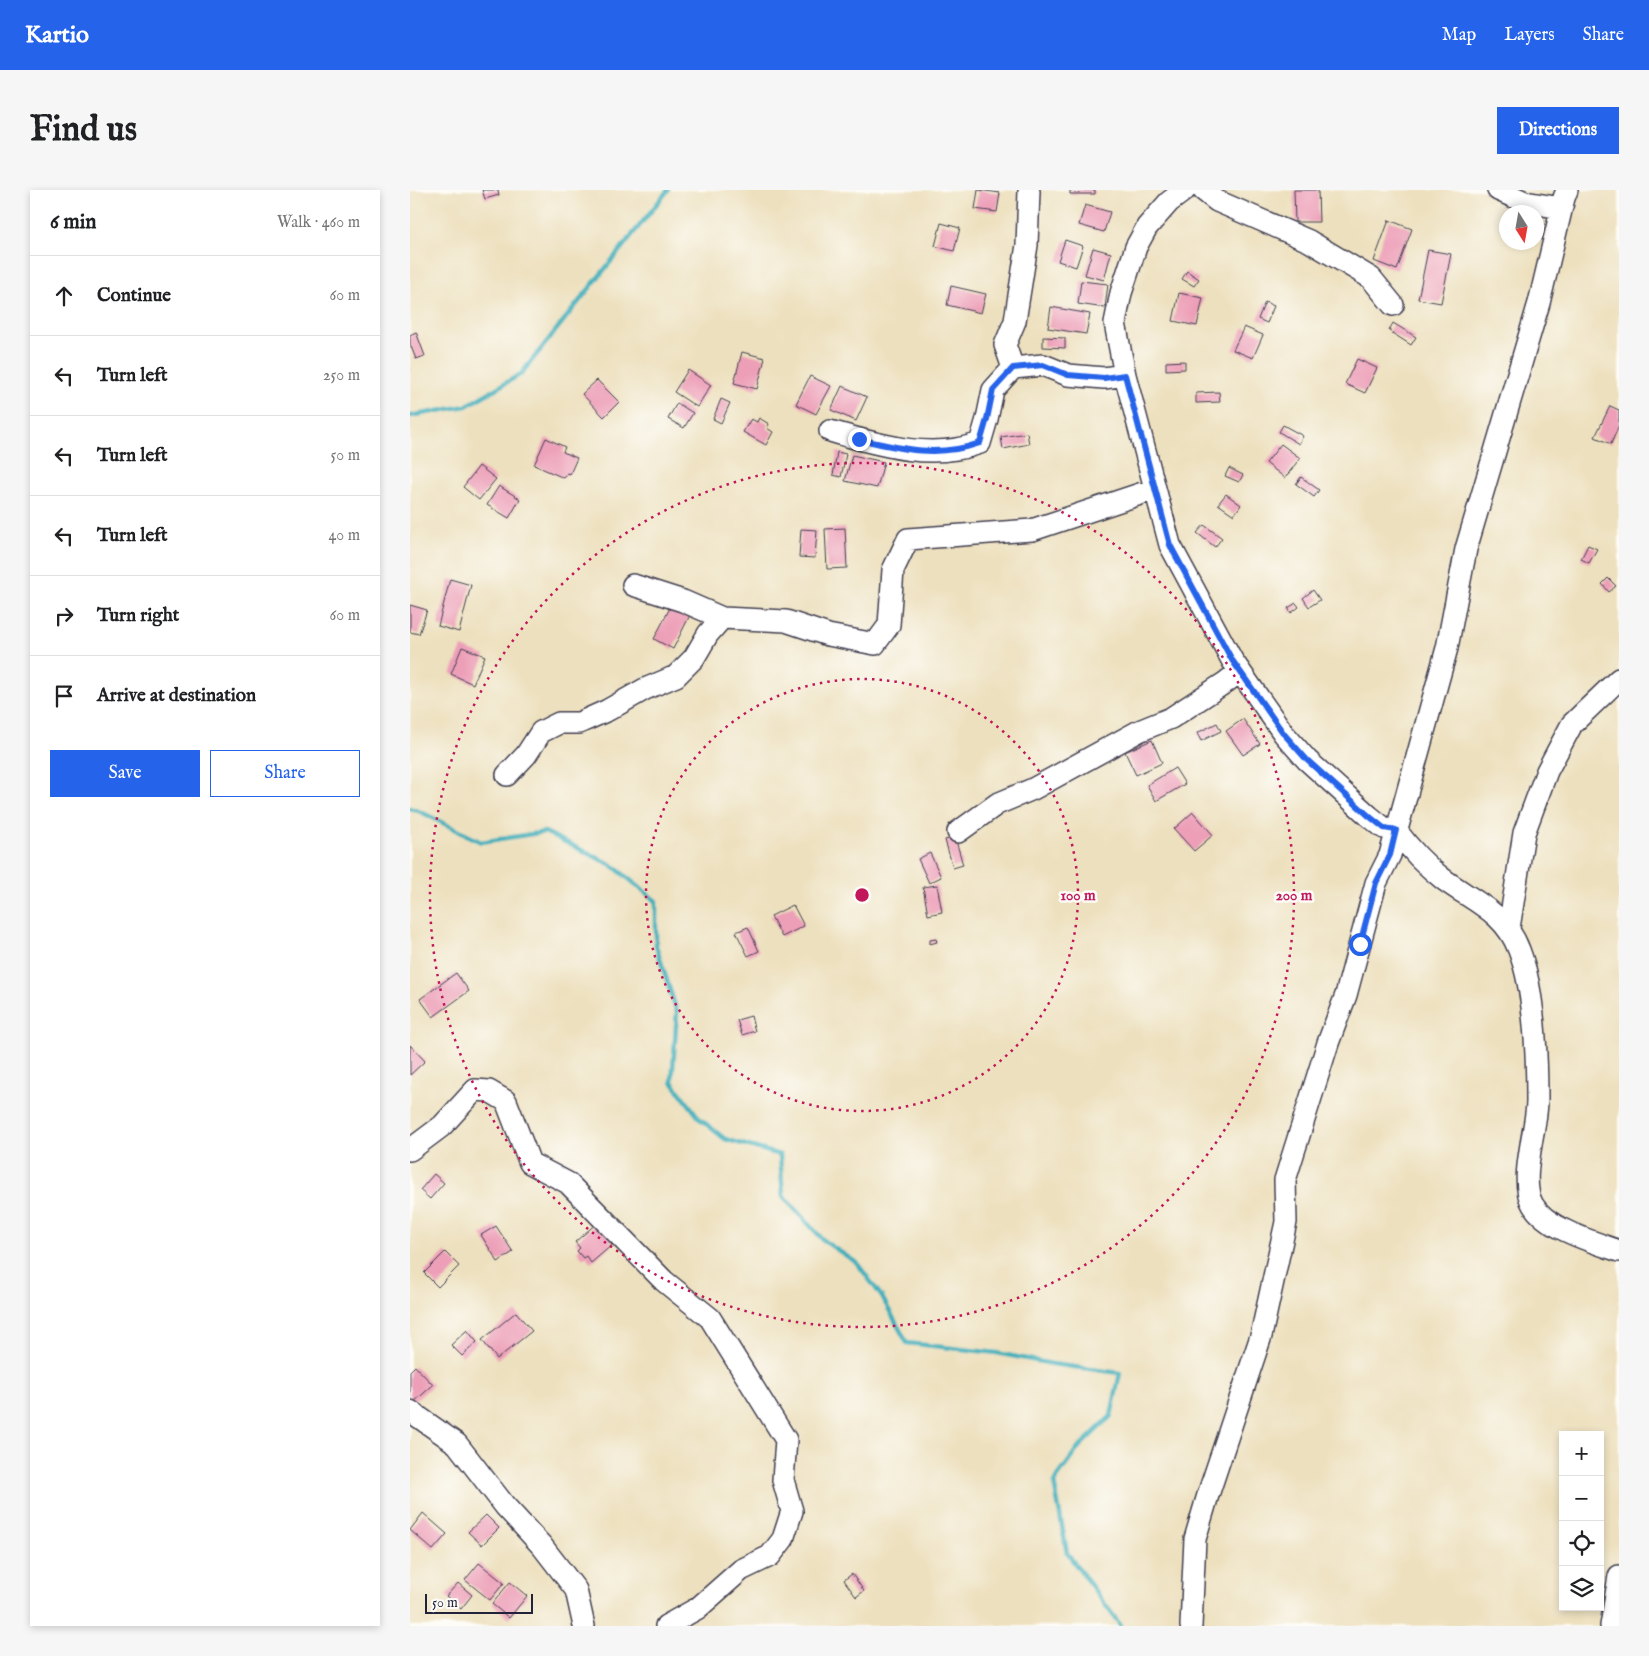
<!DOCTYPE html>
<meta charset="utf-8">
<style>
:root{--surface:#fff;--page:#f6f6f6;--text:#202124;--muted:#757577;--line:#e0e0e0;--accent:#2563eb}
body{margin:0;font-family:"IM FELL English",serif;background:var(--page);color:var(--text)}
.controls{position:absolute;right:15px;bottom:15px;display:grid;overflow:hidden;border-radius:0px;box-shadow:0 2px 8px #0003}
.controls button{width:45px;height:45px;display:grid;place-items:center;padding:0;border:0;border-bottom:1px solid var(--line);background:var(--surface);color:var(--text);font:25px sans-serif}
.compass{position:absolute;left:1089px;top:15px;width:45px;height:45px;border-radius:50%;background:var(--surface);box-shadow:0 2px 8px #0003;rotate:169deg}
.scale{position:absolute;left:15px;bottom:12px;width:108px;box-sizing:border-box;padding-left:5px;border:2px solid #22223b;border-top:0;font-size:14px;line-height:18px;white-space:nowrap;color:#22223b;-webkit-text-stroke:4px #fdfcf7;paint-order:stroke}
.stop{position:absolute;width:15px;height:15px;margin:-11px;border:4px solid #2563eb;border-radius:50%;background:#fff}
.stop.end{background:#2563eb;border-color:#fff;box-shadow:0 1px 5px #0008}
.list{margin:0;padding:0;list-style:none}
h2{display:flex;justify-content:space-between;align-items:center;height:65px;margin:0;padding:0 20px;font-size:21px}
h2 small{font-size:16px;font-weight:400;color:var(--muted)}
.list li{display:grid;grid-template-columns:32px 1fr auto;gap:15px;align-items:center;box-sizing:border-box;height:80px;padding:0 20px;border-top:1px solid var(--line)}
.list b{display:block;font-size:19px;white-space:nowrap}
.list em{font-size:16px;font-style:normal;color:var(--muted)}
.actions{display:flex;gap:10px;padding:15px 20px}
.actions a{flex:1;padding:11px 0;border:1px solid var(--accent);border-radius:0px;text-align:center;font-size:18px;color:var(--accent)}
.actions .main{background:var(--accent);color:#fff}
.icon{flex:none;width:28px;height:28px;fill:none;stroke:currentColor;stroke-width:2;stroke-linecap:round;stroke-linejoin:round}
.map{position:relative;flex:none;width:1209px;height:1436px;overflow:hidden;border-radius:0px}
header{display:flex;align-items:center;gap:30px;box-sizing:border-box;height:70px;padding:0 25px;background:var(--accent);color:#fff}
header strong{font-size:24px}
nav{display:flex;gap:28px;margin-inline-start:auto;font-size:18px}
.intro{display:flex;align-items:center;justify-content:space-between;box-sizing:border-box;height:120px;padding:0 30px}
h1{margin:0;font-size:35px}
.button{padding:12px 22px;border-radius:0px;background:var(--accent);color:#fff;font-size:18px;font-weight:700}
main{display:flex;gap:30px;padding:0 30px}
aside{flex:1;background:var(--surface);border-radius:0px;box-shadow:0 2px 8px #0003}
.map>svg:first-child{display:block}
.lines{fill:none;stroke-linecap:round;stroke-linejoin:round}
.stream{stroke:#40afbb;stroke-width:4.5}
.building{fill:#ed9fb8}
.minor-casing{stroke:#403e4f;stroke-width:24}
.minor{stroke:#fff;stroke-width:21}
.route{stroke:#2563eb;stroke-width:6}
.ring{fill:none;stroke:#c2185b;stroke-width:2.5;stroke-dasharray:2.5 5}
.centre{fill:#c2185b;stroke:#fdfcf7;stroke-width:2.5}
.ring-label{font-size:15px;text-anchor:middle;font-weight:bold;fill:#c2185b;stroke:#fdfcf7;stroke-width:5;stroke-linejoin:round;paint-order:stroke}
</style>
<header>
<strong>Kartio</strong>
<nav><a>Map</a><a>Layers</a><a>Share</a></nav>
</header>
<div class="intro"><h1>Find us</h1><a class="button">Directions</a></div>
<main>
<aside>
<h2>6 min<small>Walk · 460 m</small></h2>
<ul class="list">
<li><svg class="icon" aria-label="ahead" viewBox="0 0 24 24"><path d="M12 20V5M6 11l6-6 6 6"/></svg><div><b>Continue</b></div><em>60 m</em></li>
<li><svg class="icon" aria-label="left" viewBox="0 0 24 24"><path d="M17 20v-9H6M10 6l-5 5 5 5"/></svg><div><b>Turn left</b></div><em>250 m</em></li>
<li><svg class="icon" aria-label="left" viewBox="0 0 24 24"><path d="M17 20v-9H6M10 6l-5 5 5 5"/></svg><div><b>Turn left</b></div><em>50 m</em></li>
<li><svg class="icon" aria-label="left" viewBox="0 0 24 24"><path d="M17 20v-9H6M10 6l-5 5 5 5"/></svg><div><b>Turn left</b></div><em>40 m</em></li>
<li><svg class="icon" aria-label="right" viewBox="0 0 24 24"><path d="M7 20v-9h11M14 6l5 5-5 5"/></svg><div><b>Turn right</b></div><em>60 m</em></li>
<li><svg class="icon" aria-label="arrive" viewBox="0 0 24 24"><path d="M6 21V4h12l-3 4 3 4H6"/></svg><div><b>Arrive at destination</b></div></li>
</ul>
<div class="actions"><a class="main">Save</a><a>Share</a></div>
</aside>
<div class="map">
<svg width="1209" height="1436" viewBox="0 0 1209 1436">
<rect width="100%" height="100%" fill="#fdfcf7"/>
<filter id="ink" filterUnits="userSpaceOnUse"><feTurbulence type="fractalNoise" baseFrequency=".02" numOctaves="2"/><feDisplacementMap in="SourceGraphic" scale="10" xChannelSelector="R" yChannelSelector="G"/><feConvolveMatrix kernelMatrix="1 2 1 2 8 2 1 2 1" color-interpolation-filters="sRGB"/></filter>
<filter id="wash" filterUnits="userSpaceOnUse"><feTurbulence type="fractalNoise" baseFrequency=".0096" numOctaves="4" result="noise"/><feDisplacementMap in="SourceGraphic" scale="20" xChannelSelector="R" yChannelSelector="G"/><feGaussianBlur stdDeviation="1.12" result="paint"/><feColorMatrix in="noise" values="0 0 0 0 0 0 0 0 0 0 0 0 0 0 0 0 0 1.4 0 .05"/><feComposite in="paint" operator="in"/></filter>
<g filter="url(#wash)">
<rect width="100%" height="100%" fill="#ede0be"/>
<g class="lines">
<path class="stream" d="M 0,226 L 56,216 L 111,184 L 258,0
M 0,618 L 11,622 L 71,652 L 135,642 L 202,675 L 246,711 L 246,756 L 267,822 L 262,892 L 290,929 L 315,949 L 370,965 L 373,1006 L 414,1051 L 447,1073 L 472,1107 L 497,1153 L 587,1163 L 642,1174 L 710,1183 L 701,1226 L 669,1257 L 644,1292 L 657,1363 L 711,1436"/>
</g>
<g id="blocks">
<path class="building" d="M 72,0 L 88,0 L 89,5 L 75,9 Z
M 568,0 L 590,3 L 587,22 L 565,19 Z
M 660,0 L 685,0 L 685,4 L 660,4 Z
M 884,0 L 908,0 L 909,32 L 885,32 Z
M 675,15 L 700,22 L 694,42 L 669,35 Z
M 979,30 L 1002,39 L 987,80 L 964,71 Z
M 531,33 L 550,38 L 544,61 L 525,56 Z
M 655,50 L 673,56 L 666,77 L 648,71 Z
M 683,58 L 701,63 L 694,90 L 675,85 Z
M 1018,60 L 1041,64 L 1031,113 L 1008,109 Z
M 777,81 L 789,89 L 784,96 L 772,89 Z
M 671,91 L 698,94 L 695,118 L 668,114 Z
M 541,96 L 576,104 L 571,123 L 537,115 Z
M 769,103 L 793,108 L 787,136 L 763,131 Z
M 855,112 L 864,116 L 857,133 L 848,129 Z
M 641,117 L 680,124 L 676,144 L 638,138 Z
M 983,133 L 1006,147 L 1001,155 L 979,141 Z
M 834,137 L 853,145 L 843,168 L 823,160 Z
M 6,142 L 15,166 L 6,169 L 0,154 L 0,145 Z
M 633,147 L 655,148 L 655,158 L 633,157 Z
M 332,162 L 355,168 L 347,199 L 324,193 Z
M 947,169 L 967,178 L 955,203 L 935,194 Z
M 775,171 L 775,179 L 756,180 L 756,172 Z
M 278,180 L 301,195 L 287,217 L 264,202 Z
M 400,186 L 421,196 L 406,224 L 386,214 Z
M 187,190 L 209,212 L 194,227 L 172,204 Z
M 432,196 L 457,207 L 446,231 L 421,220 Z
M 809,202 L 810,212 L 786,213 L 786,203 Z
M 311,209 L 320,213 L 311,233 L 303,229 Z
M 267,213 L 283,223 L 274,238 L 258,229 Z
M 1200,216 L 1209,220 L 1209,235 L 1201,254 L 1185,247 Z
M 349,228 L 359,234 L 357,238 L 363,242 L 356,255 L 333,242 L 341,229 L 347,232 Z
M 873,235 L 893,246 L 889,254 L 869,242 Z
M 617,243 L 619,254 L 593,259 L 591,247 Z
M 136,248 L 155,257 L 153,262 L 167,268 L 160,284 L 157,283 L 154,288 L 124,275 Z
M 871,254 L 890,268 L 875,288 L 856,273 Z
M 427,262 L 436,264 L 431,287 L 423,285 Z
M 442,265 L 474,272 L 467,298 L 435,291 Z
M 69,276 L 86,289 L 69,310 L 53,297 Z
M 819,278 L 833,285 L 829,292 L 815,286 Z
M 891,287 L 909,300 L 904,307 L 886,294 Z
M 89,296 L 110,309 L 99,328 L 77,315 Z
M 816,304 L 831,315 L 824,325 L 808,314 Z
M 794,335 L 812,348 L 805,357 L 787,343 Z
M 435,338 L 437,378 L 417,379 L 415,339 Z
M 391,339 L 407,340 L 405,368 L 389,367 Z
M 1178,355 L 1187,359 L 1179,373 L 1171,369 Z
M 1198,388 L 1206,396 L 1199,402 L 1192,394 Z
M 40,389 L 61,395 L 49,442 L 28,436 Z
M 903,400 L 910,410 L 899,417 L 893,408 Z
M 263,412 L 282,421 L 263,459 L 244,449 Z
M 886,413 L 889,417 L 881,423 L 878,418 Z
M 0,415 L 17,420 L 9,444 L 0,442 Z
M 52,457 L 75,466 L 63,494 L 41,484 Z
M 833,529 L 850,554 L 833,565 L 816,541 Z
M 807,533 L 811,541 L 791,551 L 787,543 Z
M 742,550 L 752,573 L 726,585 L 715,562 Z
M 765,578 L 775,594 L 746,611 L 737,595 Z
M 783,622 L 803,645 L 784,661 L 764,639 Z
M 545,647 L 553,675 L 543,678 L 535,650 Z
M 520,663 L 531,687 L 519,693 L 508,669 Z
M 527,695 L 532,722 L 518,725 L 513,697 Z
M 383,715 L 394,736 L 372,747 L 361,726 Z
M 338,737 L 349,761 L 338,766 L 326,742 Z
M 526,749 L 527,752 L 520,754 L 520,750 Z
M 46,783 L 59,801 L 23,827 L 10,809 Z
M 341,826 L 345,841 L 332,845 L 327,830 Z
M 0,855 L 15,871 L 0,885 Z
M 24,984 L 34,993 L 20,1009 L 10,1000 Z
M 188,1032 L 204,1050 L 200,1053 L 202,1055 L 181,1073 L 176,1066 L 173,1068 L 167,1061 L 170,1058 L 165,1052 Z
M 86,1036 L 103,1062 L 88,1072 L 71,1045 Z
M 35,1062 L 49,1076 L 28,1097 L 14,1083 Z
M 106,1122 L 122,1141 L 87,1169 L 72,1150 Z
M 57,1140 L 67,1152 L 52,1166 L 41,1155 Z
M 5,1176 L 23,1195 L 4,1212 L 0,1208 L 0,1181 Z
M 13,1323 L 37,1344 L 23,1360 L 0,1340 Z
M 76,1325 L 89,1338 L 72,1355 L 58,1342 Z
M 69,1373 L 94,1393 L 80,1410 L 55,1390 Z
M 442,1384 L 454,1401 L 446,1407 L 434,1390 Z
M 100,1392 L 117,1406 L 99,1428 L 82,1414 Z
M 48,1393 L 62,1405 L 51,1419 L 36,1406 Z"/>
</g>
</g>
<g filter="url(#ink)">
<use href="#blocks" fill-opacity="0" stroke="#403e4f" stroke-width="1"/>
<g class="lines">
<defs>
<path id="minor" d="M 775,0 L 759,12 L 737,37 L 726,57 L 711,103 L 705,133 L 715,185 L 760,355 L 822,470 L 874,544 L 897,570 L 959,626 L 974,638 L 986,640 C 1000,659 1015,675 1033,689 C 1064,712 1095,722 1109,760 C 1125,801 1127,866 1127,911 C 1127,939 1108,991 1123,1015 C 1137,1039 1184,1052 1209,1061
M 793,0 L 807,11 L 899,51 L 961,88 L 983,115
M 1088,0 L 1115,12 L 1151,18
M 603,178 L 595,155 L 605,131 L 617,55 L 619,1
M 420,241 C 470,255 520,271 570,253 L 577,229 L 583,200 L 603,178 L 633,175 L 658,185 L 694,188 L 715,185
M 223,395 L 273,411 L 312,428 L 376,431 L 418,445 L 465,454 L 479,435 L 483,380 L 498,349 L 622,340 L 745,299
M 97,585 L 116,565 L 131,542 L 149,533 L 169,533 L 198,520 L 235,499 L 266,486 L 284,468 L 298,444 L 312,428
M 548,642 L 587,614 L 623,599 L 729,541 L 761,528 L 816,492 L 830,481
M 1099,738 L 1114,643 L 1137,581 L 1162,534 L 1209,489
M 0,960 L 32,936 L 65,900 L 79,901 L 96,911 L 120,973 L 158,993 L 254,1091 L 300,1128 L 376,1250 L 373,1290 L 382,1321 L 373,1349 L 360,1366 L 331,1380 L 288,1418 L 256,1436
M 0,1221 L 47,1254 L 95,1316 L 132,1356 L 166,1400 L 174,1436
M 781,1436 L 785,1349 L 798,1305 L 851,1146 L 876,1032 L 875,990 L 918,853 L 936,805 L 966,693 L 980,665 L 1037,458 L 1056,359 L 1129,113 L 1154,8 L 1157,0
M 1201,1436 L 1209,1386"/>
</defs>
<use href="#minor" class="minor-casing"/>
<use href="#minor" class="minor"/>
</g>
</g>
<g class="lines" filter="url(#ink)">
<path class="route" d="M 449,249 C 492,259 527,268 570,253 L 577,229 L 583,200 L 603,178 L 633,175 L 658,185 L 694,188 L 715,185 L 760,355 L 822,470 L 874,544 L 897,570 L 959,626 L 974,638 L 986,640 L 980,665 L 966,693 L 950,754"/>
</g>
<g class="ring">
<circle cx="452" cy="705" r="216"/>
<circle cx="452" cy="705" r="432"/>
</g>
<circle cx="452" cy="705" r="8" class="centre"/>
<g class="ring-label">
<text x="668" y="710">100 m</text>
<text x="884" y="710">200 m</text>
</g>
</svg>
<div class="controls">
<button>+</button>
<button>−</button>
<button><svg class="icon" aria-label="locate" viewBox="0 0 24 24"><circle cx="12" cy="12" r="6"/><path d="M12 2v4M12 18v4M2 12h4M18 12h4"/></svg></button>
<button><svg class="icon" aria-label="layers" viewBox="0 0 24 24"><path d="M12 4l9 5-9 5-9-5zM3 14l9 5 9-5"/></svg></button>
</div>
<svg class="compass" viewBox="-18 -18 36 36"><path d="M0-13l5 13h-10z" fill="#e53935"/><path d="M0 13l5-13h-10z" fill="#757577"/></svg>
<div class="scale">50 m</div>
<div class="stop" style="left:950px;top:754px"></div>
<div class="stop end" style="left:449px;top:249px"></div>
</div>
</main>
